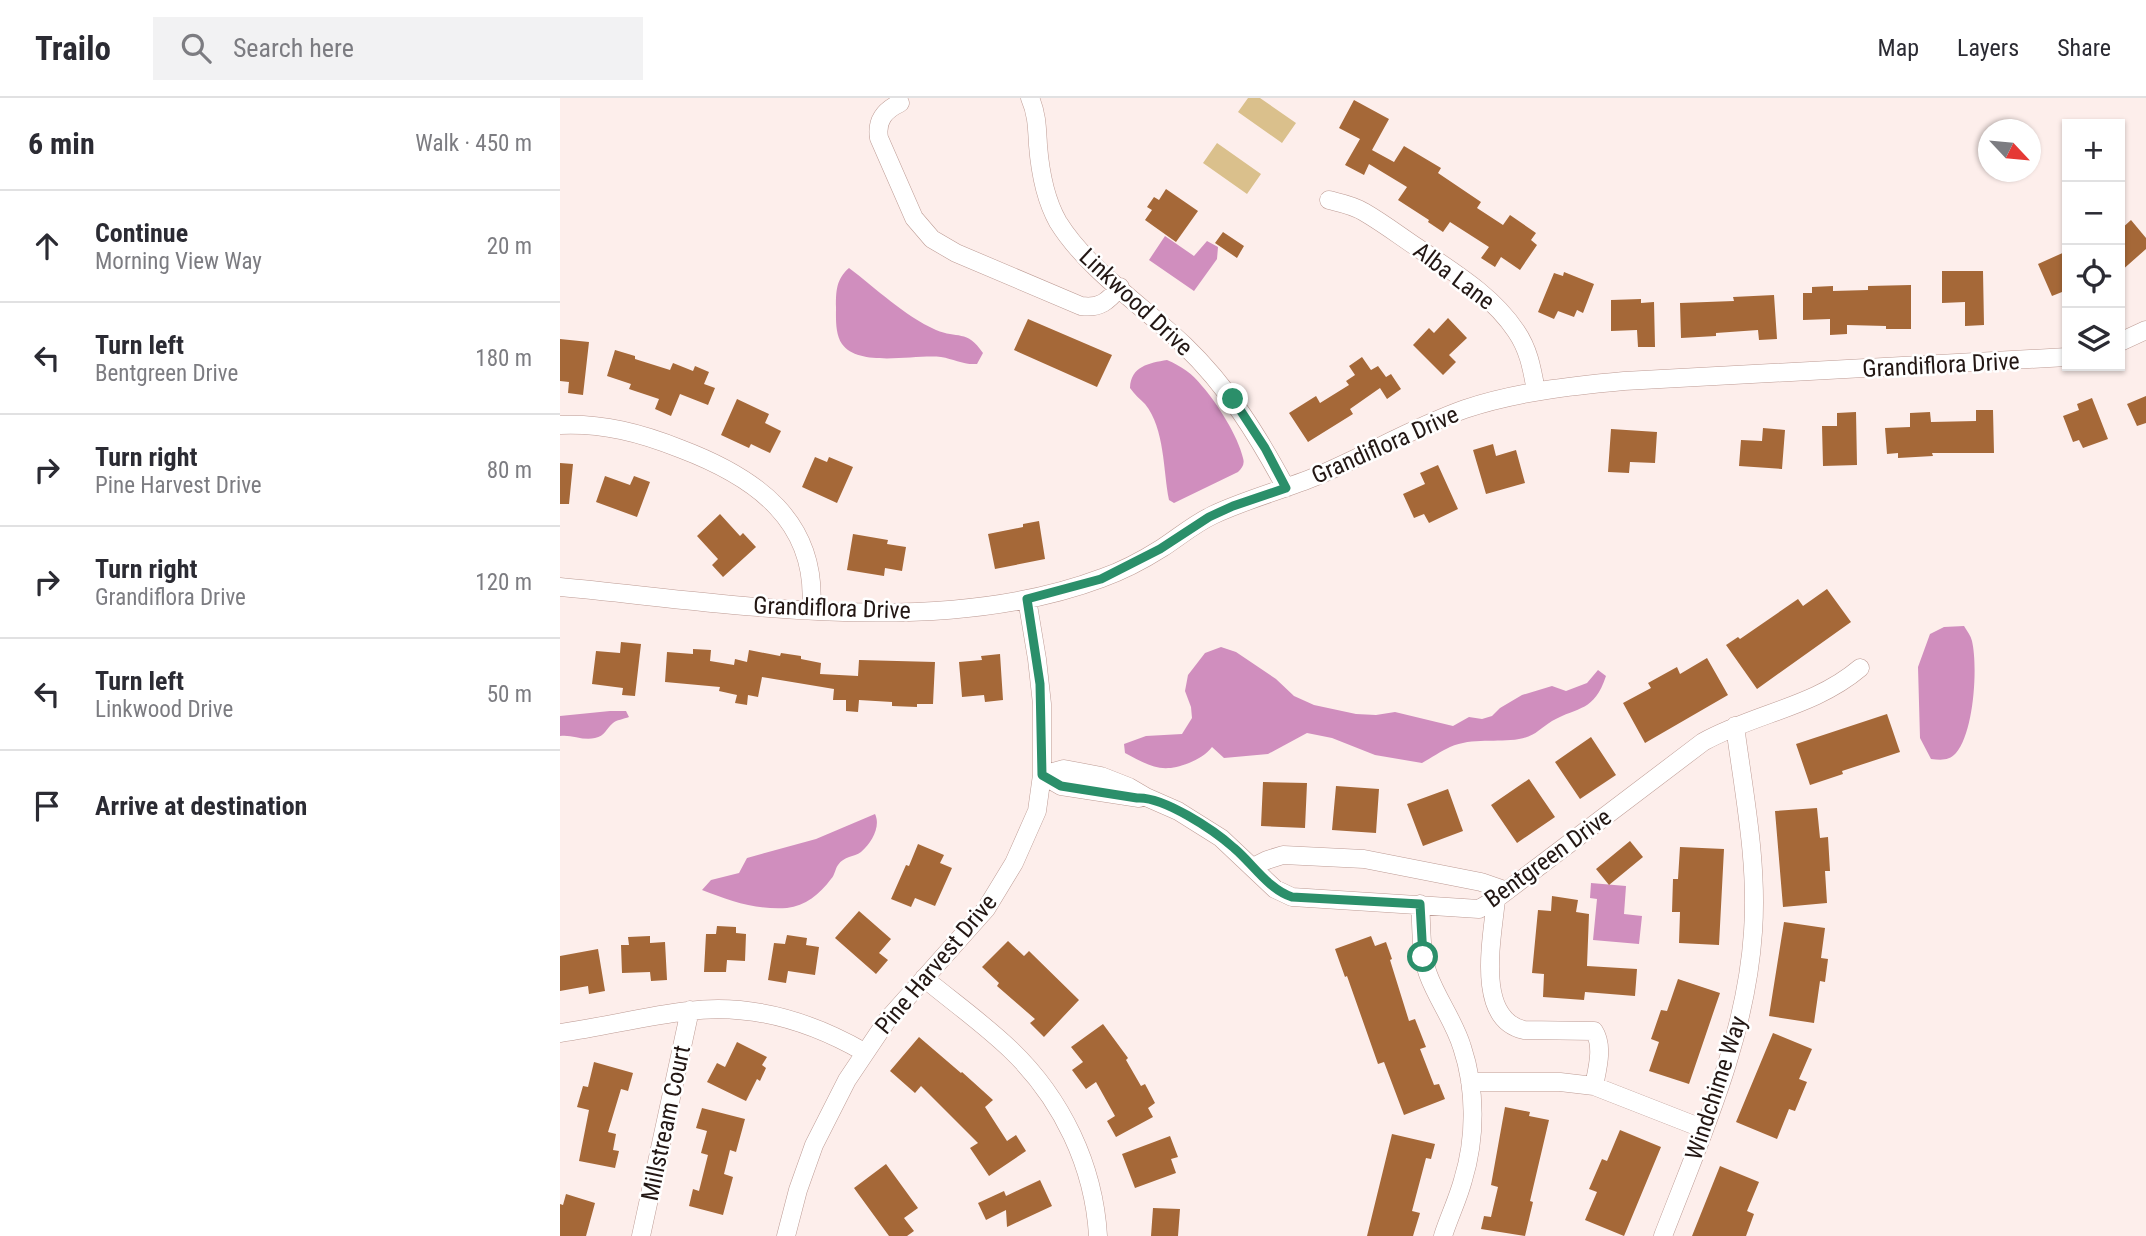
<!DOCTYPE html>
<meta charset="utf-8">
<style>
:root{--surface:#fff;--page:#f2f2f3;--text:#2b2b33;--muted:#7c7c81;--line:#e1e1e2}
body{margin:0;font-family:"Roboto Condensed",sans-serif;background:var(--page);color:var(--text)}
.controls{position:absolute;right:21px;top:21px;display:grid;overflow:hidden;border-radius:0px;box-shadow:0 2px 5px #0004}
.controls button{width:63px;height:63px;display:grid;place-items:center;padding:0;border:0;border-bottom:2px solid var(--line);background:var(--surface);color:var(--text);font:35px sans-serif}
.compass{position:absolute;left:1418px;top:21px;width:63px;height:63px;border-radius:50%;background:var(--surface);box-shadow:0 2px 5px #0004;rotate:116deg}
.stop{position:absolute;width:21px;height:21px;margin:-16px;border:5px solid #2b8f6a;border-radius:50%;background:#fff}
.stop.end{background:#2b8f6a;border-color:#fff;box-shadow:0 2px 7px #0008}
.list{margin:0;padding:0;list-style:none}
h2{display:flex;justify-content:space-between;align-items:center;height:91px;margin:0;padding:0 28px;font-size:30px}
h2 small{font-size:23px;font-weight:400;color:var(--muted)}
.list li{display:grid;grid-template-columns:46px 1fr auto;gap:21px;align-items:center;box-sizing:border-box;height:112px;padding:0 28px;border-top:2px solid var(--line)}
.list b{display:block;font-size:26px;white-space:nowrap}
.list p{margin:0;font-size:23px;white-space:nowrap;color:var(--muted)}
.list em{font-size:23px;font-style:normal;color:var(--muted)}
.icon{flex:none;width:38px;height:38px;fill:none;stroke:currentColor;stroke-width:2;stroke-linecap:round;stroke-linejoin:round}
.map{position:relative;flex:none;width:1586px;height:1138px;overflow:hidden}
header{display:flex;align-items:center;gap:42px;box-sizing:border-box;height:98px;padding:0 35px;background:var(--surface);border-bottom:2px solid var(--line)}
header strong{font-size:33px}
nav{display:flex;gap:38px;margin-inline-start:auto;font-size:24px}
.search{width:490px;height:63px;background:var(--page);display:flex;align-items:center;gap:18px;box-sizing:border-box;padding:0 24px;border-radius:0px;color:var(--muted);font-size:26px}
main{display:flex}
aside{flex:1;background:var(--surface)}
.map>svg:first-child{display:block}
.green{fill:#dac08c}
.water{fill:#d08ebe}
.building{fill:#a56838}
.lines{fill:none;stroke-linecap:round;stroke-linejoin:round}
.minor-casing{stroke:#bd9b94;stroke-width:19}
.minor{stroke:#fff;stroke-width:18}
.route{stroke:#2b8f6a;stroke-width:9}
.labels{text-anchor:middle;stroke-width:5;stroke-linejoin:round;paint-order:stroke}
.street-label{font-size:24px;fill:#231714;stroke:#fff}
</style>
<header>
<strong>Trailo</strong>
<div class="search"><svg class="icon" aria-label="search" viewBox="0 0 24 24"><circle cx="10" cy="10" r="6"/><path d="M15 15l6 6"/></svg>Search here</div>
<nav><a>Map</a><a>Layers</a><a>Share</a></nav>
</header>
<main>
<aside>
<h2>6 min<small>Walk · 450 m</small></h2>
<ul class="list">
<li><svg class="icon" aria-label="ahead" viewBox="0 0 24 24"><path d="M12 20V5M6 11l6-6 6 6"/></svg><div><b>Continue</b><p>Morning View Way</p></div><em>20 m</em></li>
<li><svg class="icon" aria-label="left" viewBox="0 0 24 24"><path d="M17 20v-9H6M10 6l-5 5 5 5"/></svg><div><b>Turn left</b><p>Bentgreen Drive</p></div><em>180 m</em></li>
<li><svg class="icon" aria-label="right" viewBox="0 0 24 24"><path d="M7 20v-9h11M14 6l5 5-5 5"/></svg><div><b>Turn right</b><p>Pine Harvest Drive</p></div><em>80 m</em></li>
<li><svg class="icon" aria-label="right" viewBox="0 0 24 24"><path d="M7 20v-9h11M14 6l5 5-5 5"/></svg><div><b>Turn right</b><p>Grandiflora Drive</p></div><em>120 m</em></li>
<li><svg class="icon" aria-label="left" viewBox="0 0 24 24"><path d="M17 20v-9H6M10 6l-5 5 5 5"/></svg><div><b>Turn left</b><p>Linkwood Drive</p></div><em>50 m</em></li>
<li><svg class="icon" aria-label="arrive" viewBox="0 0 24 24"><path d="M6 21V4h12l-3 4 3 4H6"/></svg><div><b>Arrive at destination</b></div></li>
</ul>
</aside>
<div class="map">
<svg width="1586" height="1138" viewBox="0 0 1586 1138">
<rect width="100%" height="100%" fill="#fdeeeb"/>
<path class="green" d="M 688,0 L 700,0 L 736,25 L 722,45 L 678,14 Z
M 657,45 L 701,76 L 687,96 L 643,65 Z"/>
<path class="water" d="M 605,138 L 634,158 L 647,143 L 658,149 L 657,161 L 634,193 L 589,162 Z
M 289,170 C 317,191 343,217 376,232 C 397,241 407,231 423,255 L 417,266 C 403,267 394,261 381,259 C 355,256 299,270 282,246 C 275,236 276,220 276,209 C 276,194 276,181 289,170 Z
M 607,262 C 621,268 633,276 642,288 C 657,305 678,338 683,360 C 685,366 682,370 678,374 L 614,405 L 609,402 C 603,372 605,331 585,306 C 580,301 574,296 570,290 C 571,268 589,265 607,262 Z
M 1404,528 C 1407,533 1411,538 1412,543 C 1418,569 1414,634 1396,655 C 1389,663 1381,662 1371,661 L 1360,640 L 1358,569 L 1370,536 L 1384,529 Z
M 661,549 L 676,554 L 716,581 L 734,598 L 754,607 L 796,616 L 816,617 L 835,614 L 893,628 L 909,619 L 922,621 L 932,618 L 940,610 L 962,597 L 992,588 L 1006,593 L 1027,585 L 1038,572 L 1046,578 C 1034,614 1019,608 992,623 C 979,631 976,638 959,641 C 937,645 913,639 890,649 C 881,653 871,660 862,665 L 815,657 L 772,640 L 747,635 L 708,656 L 664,660 L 652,649 C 646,657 638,661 629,665 C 601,676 590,668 565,655 L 564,646 L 586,638 L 622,636 L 632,620 L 631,609 L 625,593 L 628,577 L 645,555 Z
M 50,613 L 66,613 L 69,619 C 64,621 56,622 53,625 C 46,631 45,638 35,640 C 23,643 11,636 0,638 L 0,618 Z
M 315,716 C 321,728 312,745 301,754 C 294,759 284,758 278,767 C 275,771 275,777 271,781 C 260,796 245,808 227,810 C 196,812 170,803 142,792 L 151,782 L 179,775 L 187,760 L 256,741 Z
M 1031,785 L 1066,788 L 1064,816 L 1082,818 L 1079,846 L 1033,842 L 1037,801 L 1030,800 Z"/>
<path class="building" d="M 794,2 L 829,21 L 812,52 L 834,64 L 844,48 L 881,70 L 878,75 L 921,104 L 917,110 L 943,127 L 950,117 L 976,135 L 971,142 L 977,147 L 960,172 L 941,159 L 935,169 L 921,160 L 929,149 L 890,124 L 883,134 L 868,124 L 869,122 L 838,102 L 847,89 L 809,66 L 804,77 L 785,67 L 800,41 L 779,30 Z
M 606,91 L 638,113 L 616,144 L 585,122 L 592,112 L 587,109 L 594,99 L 599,102 Z
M 1571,122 L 1586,140 L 1586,151 L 1560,174 L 1560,132 Z
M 663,134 L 684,148 L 677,160 L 655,145 Z
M 1507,153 L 1507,192 L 1492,198 L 1478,166 Z
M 1382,173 L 1423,173 L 1424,227 L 1405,228 L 1405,204 L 1382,205 Z
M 1004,174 L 1034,186 L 1023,215 L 1017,212 L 1014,219 L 998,213 L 994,221 L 978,214 L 994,175 L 1003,178 Z
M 1351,187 L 1351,231 L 1326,231 L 1326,228 L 1287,227 L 1287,236 L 1270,237 L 1270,221 L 1243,222 L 1243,195 L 1252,195 L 1252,189 L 1273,188 L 1273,193 L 1308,192 L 1308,188 Z
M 1214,197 L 1217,241 L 1199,242 L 1198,232 L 1156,235 L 1156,238 L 1121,240 L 1120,205 L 1174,203 L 1173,199 Z
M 1081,201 L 1081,205 L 1094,204 L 1095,249 L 1078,249 L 1077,232 L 1051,233 L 1051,202 Z
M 888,220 L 907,240 L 889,257 L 896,264 L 883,277 L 853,247 L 869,230 L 874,235 Z
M 468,221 L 552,257 L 537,289 L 454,252 Z
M 0,241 L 29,244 L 23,297 L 8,295 L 9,284 L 0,283 Z
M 55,252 L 75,258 L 75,261 L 110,272 L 113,265 L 133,273 L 135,268 L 149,274 L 144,286 L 155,290 L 148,307 L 120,296 L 111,318 L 95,311 L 99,301 L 69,291 L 71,286 L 47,278 Z
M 802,259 L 811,272 L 818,268 L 826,279 L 831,276 L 841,291 L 827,301 L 820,290 L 790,311 L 793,316 L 748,344 L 729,315 L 756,298 L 760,305 L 789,287 L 786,283 L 795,277 L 789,268 Z
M 1586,298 L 1586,325 L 1577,328 L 1567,306 Z
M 1532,300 L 1548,341 L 1523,350 L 1519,342 L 1513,344 L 1503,318 L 1519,312 L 1517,306 Z
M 177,301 L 209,316 L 205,325 L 221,333 L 210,355 L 191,346 L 189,350 L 161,337 Z
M 1416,312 L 1433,312 L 1434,355 L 1372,355 L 1373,358 L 1338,360 L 1338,355 L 1327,356 L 1325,330 L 1350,329 L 1350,315 L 1370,314 L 1371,324 L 1416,323 Z
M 1296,314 L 1297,367 L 1263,368 L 1262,328 L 1277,328 L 1277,315 Z
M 1203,330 L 1225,332 L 1222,371 L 1179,368 L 1181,342 L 1202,343 Z
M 1051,331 L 1097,334 L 1095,365 L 1070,364 L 1069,375 L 1048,374 Z
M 933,346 L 936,358 L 956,352 L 965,385 L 926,396 L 913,352 Z
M 255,359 L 267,364 L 269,359 L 293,369 L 277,405 L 242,389 Z
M 0,365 L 13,366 L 9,406 L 0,406 Z
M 878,367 L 898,411 L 869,425 L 864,416 L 854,420 L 843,396 L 865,386 L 860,375 Z
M 45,378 L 70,387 L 74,378 L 90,384 L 77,419 L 36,404 Z
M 160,416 L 180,438 L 183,435 L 196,449 L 163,479 L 152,467 L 158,461 L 137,438 Z
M 479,423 L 485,461 L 435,471 L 428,436 L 463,429 L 463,426 Z
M 293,436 L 328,442 L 327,446 L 346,449 L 342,473 L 325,470 L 324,478 L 287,472 Z
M 1267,491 L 1291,524 L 1197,591 L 1166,547 L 1178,539 L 1180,541 L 1238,501 L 1243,508 Z
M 61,544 L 81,546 L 75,598 L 62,597 L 63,590 L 32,586 L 36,553 L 60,555 Z
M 133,551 L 151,552 L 150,563 L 174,567 L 175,561 L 187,564 L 189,552 L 220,558 L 221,555 L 241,558 L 241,561 L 261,565 L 260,576 L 298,578 L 299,562 L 375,564 L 373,606 L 357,606 L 357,609 L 332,608 L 332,604 L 299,602 L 298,614 L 286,613 L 286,602 L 273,602 L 274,591 L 202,579 L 198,599 L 188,597 L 187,607 L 175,605 L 177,597 L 159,593 L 160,589 L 105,584 L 107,554 L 133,556 Z
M 440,556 L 443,602 L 425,604 L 424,597 L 402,599 L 399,564 L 422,562 L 421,558 Z
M 1147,560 L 1168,597 L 1085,645 L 1063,605 L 1091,590 L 1088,585 L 1117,569 L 1120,576 Z
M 1327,616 L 1340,654 L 1282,673 L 1283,676 L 1250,687 L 1236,646 Z
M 1031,639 L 1056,677 L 1020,701 L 995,664 Z
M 969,681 L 995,719 L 957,745 L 931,707 Z
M 703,684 L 747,685 L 745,730 L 701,728 Z
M 776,688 L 819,691 L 816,735 L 772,732 Z
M 888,691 L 903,733 L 863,748 L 847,706 Z
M 1257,710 L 1260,740 L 1268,739 L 1270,773 L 1265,773 L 1267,805 L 1223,809 L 1215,713 Z
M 1070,743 L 1083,759 L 1049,787 L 1036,771 Z
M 358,746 L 384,757 L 380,765 L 392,770 L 375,808 L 355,800 L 351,809 L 331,801 L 346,767 L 349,768 Z
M 1120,749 L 1164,751 L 1159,847 L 1119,845 L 1120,814 L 1112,814 L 1113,781 L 1118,781 Z
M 992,798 L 1018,802 L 1016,814 L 1029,816 L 1027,868 L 1077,871 L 1075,898 L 1025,894 L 1024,902 L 983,899 L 984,876 L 972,875 L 978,812 L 991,813 Z
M 299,813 L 331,841 L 319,855 L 328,862 L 316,876 L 275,840 Z
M 1224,824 L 1265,830 L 1261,860 L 1268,861 L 1265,884 L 1260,883 L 1254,925 L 1209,918 Z
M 157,828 L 176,829 L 176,835 L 186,836 L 185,863 L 167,862 L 166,874 L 144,874 L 146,836 L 156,836 Z
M 227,837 L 247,840 L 246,847 L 259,849 L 255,877 L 228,873 L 226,885 L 208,882 L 214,845 L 225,846 Z
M 90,838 L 90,845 L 105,844 L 107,882 L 91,883 L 90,874 L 62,875 L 61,847 L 69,847 L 68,839 Z
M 811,838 L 815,848 L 826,844 L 832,861 L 830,862 L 849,923 L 855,921 L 866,949 L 860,951 L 874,987 L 879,986 L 885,1001 L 844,1017 L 824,964 L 818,966 L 787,878 L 785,879 L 775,851 Z
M 448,843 L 464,858 L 469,853 L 519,902 L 484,939 L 470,925 L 475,921 L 437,888 L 439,885 L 422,869 Z
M 38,851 L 45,893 L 29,896 L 28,888 L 0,893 L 0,858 Z
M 1118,881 L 1160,895 L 1129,986 L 1089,973 L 1099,944 L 1091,941 L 1101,912 L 1107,913 Z
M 543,926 L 568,960 L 566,962 L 581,988 L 585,986 L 595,1005 L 588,1010 L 593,1019 L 556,1039 L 547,1023 L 555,1018 L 536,984 L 526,991 L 512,972 L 523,964 L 511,949 Z
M 1213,935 L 1252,951 L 1239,981 L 1247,984 L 1235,1013 L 1229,1011 L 1217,1041 L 1176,1024 Z
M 359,939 L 401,975 L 402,974 L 433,1002 L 425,1009 L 447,1043 L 456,1037 L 466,1053 L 429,1078 L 410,1050 L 418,1045 L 361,988 L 355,995 L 330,973 Z
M 177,944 L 207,959 L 202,967 L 206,970 L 200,983 L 197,981 L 186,1003 L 147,984 L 157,965 L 165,969 Z
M 34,964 L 73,975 L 68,993 L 61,991 L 48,1034 L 56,1036 L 53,1052 L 59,1053 L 55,1070 L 19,1063 L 29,1012 L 17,1009 L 23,988 L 28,989 Z
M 945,1009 L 970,1014 L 969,1018 L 989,1022 L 970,1103 L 973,1104 L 965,1138 L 921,1131 L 924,1118 L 931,1119 L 938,1089 L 931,1087 Z
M 142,1010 L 185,1021 L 176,1054 L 170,1052 L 164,1076 L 173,1079 L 163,1117 L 129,1108 L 133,1091 L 139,1093 L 148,1057 L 141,1055 L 147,1033 L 136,1030 Z
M 1060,1032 L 1101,1049 L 1064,1138 L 1025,1122 L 1037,1094 L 1029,1091 L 1042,1061 L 1047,1063 Z
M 832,1036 L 875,1046 L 871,1061 L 866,1060 L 852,1113 L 860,1115 L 853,1138 L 807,1138 Z
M 610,1038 L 618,1059 L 611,1061 L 616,1075 L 575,1090 L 562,1056 Z
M 326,1066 L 358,1110 L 344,1120 L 354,1133 L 347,1138 L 329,1138 L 294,1090 Z
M 1160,1068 L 1199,1084 L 1187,1113 L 1194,1116 L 1186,1138 L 1132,1138 Z
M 480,1082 L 492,1108 L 447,1129 L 446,1112 L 426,1122 L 418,1105 L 444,1093 L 446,1098 Z
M 6,1096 L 35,1105 L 26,1138 L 0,1138 L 0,1106 L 3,1107 Z
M 593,1110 L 620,1111 L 618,1138 L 591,1138 Z"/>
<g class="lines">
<defs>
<path id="minor" d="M 470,0 C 477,16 477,30 478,47 C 480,73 485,101 498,124 C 527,171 584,209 624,247 C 668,289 698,338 726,390
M 340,5 C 325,12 316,22 319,40 L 354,120 L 372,141 L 396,155 L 521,208 C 540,211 548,203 560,189
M 769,102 C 781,105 793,107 804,114 C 823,125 840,138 858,150 C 893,174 932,197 956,233 C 969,252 972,271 976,293
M 1560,244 L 1586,232
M 0,327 C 43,325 81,335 121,351 C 195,379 259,423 251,513
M 0,489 C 171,505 377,542 542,480 C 562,473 583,462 602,450 C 619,439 634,426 653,417 C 687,401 723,392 757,378 C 807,357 854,329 905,311 C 956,294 1010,288 1064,283 L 1507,259
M 482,677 L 504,671 L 541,678 L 569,689 L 586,699 L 618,713 L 661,740 L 715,791 L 732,799 L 919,811 L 936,801 L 1143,644 C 1195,615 1254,609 1300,570
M 482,677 L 501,688 L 579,700
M 693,769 L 707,762 L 723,757 L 804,761 L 921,784 L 947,793
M 936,801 C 933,837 914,921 964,932 L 1034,933 C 1044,948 1037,972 1034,988
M 860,806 C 862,829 860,854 868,876 C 877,901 894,923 902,949 C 916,991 916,1040 903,1082 C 898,1101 889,1119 883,1138
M 364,880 C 393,904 424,926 451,952 C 502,1001 534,1068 538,1138
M 0,935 C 43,929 85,918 128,913 C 191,905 250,923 304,954
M 910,984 L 1000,984 L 1034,988 L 1144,1031
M 81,1138 L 130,912
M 226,1138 L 238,1092 L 254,1047 L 287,982 L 328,921 L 426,811 L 454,765 L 477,713 L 482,677 L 482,606 L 477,561 L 467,501
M 1103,1138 C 1141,1039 1186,941 1193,834 C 1198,765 1184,696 1175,628"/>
</defs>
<use href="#minor" class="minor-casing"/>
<use href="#minor" class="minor"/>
</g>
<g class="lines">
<path class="route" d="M 673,301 L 705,350 L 726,390 L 673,408 L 649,419 L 600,451 L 541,481 L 467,501 L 480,586 L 482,677 L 501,688 L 577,700 C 603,698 654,732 674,750 C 693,766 708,791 732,799 L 860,806 L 863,859"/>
</g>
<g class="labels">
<g class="street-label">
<text transform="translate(894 178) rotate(37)" y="8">Alba Lane</text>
<text transform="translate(576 204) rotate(43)" y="8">Linkwood Drive</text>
<text transform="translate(1381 267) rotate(-3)" y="8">Grandiflora Drive</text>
<text transform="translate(825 347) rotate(-24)" y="8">Grandiflora Drive</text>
<text transform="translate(272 510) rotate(2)" y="8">Grandiflora Drive</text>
<text transform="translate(988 760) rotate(-36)" y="8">Bentgreen Drive</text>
<text transform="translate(376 866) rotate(-50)" y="8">Pine Harvest Drive</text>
<text transform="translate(1156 990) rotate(-72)" y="8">Windchime Way</text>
<text transform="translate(106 1025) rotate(-78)" y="8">Millstream Court</text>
</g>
</g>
</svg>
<div class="controls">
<button>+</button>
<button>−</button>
<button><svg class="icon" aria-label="locate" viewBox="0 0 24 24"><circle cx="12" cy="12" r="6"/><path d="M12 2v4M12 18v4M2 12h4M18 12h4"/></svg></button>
<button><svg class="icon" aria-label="layers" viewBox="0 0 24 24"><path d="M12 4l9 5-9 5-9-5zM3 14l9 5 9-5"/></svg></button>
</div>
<svg class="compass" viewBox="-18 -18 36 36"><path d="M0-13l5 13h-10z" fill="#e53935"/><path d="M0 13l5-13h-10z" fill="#7c7c81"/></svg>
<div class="stop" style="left:863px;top:859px"></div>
<div class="stop end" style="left:673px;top:301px"></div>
</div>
</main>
